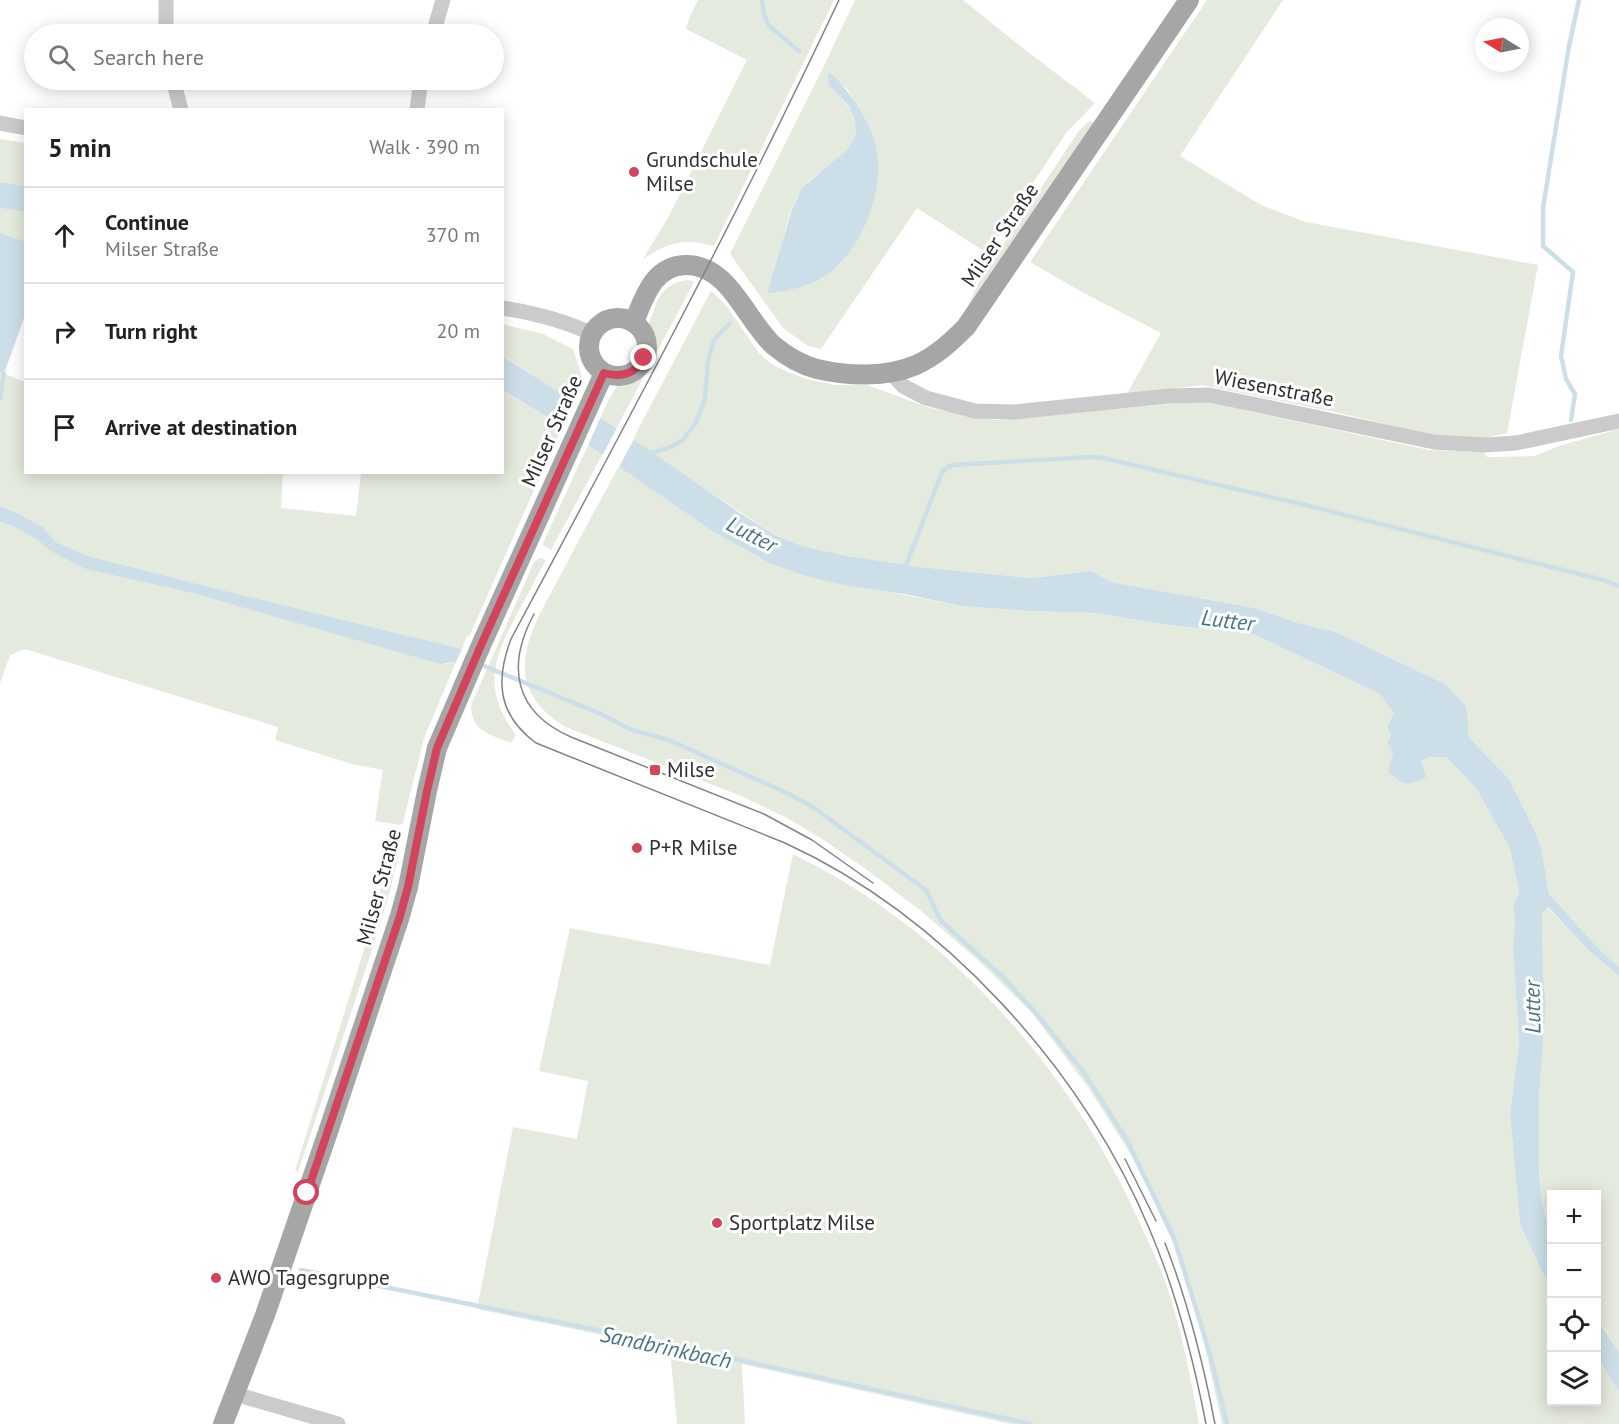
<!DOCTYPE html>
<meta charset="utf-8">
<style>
:root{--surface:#fff;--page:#f6f6f6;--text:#222;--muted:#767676;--line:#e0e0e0}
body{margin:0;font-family:"PT Sans",sans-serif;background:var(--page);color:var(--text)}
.controls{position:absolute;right:18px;bottom:18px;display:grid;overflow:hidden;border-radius:0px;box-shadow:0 3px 15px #0003}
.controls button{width:54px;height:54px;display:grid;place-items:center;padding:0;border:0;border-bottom:2px solid var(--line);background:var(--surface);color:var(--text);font:30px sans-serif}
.compass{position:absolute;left:1475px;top:18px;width:54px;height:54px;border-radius:50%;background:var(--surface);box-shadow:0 3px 15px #0003;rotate:280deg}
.stop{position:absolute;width:18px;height:18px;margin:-14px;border:4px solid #d2445b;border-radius:50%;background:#fff}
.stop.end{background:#d2445b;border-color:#fff;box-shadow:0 2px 6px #0008}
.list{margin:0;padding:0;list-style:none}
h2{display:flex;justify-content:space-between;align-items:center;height:78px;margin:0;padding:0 24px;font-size:26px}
h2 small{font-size:20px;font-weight:400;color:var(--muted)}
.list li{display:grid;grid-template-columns:39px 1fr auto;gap:18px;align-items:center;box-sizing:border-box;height:96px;padding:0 24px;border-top:2px solid var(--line)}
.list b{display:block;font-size:22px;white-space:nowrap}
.list p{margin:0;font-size:20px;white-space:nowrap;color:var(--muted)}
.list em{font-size:20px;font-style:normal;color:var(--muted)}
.icon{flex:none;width:33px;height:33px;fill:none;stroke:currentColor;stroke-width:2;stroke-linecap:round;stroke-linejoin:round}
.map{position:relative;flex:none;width:1619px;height:1424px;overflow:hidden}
.search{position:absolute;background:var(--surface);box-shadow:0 3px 15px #0003;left:24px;top:24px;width:480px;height:66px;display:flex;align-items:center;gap:15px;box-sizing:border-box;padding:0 21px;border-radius:33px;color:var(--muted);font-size:22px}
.panel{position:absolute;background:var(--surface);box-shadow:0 3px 15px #0003;left:24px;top:108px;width:480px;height:366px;border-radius:0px}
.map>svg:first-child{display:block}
.green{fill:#e5eade;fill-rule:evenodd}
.water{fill:#ccdfe8}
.pier{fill:#fff}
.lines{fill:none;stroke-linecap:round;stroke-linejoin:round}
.stream{stroke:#ccdfe8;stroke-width:4.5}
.minor{stroke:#cbcbcb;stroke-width:15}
.major{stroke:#a6a6a6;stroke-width:20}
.tram{stroke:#838383;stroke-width:1.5}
.route{stroke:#d2445b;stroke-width:8}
.poi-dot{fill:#d2445b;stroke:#fff;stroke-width:2}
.labels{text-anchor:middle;stroke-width:6;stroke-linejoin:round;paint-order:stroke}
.poi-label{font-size:21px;fill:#2e2e2e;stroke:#fff;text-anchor:start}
.street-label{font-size:21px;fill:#2e2e2e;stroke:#fff}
.water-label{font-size:22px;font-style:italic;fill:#457487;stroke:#fff}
</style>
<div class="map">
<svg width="1619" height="1424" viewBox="0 0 1619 1424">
<rect width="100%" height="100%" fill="#fff"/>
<path class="green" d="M 698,0 L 834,0 L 714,246 C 683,238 669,242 643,259 L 668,218 L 747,60 L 686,29 L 690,16 Z
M 855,0 L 963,0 L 1024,49 L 1095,103 L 1066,133 L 987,253 L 917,208 L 821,349 L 808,346 L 783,328 L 730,254 L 819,76 ZM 827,74 L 847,89 L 866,119 L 877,152 L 858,239 L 841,263 L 822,279 L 778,293 L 767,294 C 770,284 774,274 777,264 C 784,240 787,210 802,189 C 815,171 852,158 856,134 C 861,106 831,97 827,74 Z
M 1207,0 L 1283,0 L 1180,156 L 1261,205 L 1306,222 L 1538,265 L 1507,433 L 1483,438 L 1436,436 L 1335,412 L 1202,385 L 1127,394 L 1161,333 L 1080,291 L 1030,262 Z
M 1090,120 L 1095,125 L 953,328 L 968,306 L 978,283 L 1078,132 Z
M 0,139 L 25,143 L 25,186 L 0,182 Z
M 0,208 L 25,212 L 25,242 L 0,233 Z
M 688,280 L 694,282 L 616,429 L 600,419 L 609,399 L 619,383 C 638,378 655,368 653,345 C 653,339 650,333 649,326 C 649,322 651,317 653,313 C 658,294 668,282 688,280 Z
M 711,291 L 725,304 L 759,353 L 770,363 L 787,372 L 807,379 L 835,385 L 867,385 L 930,408 L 995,420 L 1202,401 L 1429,450 L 1484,452 L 1487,457 L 1535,456 L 1559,446 L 1619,429 L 1619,967 L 1602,952 L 1549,894 L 1542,851 L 1534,829 L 1509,779 L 1468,736 L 1468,717 L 1445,684 L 1336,632 L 1298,623 L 1255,608 L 1111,582 L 1091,571 L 1030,578 L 920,567 L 848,556 L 802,546 L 775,535 L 675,469 L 633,439 Z
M 502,324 L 543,334 L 573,349 L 582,377 L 573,402 L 503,356 Z
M 0,372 L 25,382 L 26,472 L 283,473 L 281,508 L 356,516 L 361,473 L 502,472 L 503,390 L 562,427 L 469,637 L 467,636 L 462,649 L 202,585 L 89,556 L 56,542 L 43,527 L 17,513 L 0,506 Z
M 588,445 L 602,455 L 551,550 L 543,545 L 543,543 Z
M 619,466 L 712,531 L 771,564 L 802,575 L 961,606 L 1028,611 L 1095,613 L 1161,624 L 1253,634 L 1380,694 L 1394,713 L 1387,728 L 1391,735 L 1387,743 L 1393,753 L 1421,761 L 1430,757 L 1446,757 L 1476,788 L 1510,849 L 1519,892 L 1513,906 L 1515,918 L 1513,948 L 1519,1043 L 1510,1116 L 1520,1224 L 1541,1270 L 1551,1286 L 1552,1402 L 1596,1402 L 1597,1356 L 1619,1392 L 1619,1424 L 1222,1424 L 1201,1329 L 1190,1292 L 1176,1250 L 1156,1205 L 1131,1155 L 1090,1090 L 1032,1013 L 979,961 L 921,911 L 863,867 L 822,839 L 787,818 L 741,796 L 566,727 C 545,715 525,695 525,669 C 524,636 545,605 560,576 C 579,539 599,503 619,466 Z
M 0,522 L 17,528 L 36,539 L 52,552 L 85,569 L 196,594 L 448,664 L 456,662 L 424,738 L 403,823 L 401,825 L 375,821 L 383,770 L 352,764 L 275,740 L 278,727 L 25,649 L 10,655 L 0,684 Z
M 540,558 L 546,560 C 536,578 527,596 517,614 C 493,659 482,690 516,735 L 511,743 C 490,734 471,732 471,705 L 534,562 Z
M 390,854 L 396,854 L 398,857 L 390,891 L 371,953 L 298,1172 L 295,1171 L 372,924 Z
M 793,854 C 952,932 1077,1075 1146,1237 C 1152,1250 1159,1264 1164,1278 C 1181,1326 1190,1375 1199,1424 L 1011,1424 L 742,1364 L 745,1424 L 677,1424 L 670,1349 L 477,1309 L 513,1127 L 577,1139 L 588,1081 L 539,1071 L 570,928 L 770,965 Z
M 1547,907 L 1587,949 L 1619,976 L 1619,1352 L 1597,1318 L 1596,1194 L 1552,1194 L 1551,1237 L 1542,1203 L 1539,1172 L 1539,1098 L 1546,1006 L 1543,973 L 1542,913 Z"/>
<path class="water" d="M 827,74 L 832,74 C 853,96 872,122 877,153 C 884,195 860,253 824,277 C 812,285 781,293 767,294 L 792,209 L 802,188 L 848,149 L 856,135 L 855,120 L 849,106 L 829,85 Z
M 0,182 L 25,186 L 25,212 L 0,208 Z
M 0,233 L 26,242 L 25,315 L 4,374 L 0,372 Z
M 502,356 L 633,439 L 740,513 L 775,535 L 802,546 L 848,556 L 920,567 L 1030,578 L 1091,571 L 1111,582 L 1255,608 L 1298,623 L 1336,632 L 1445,684 L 1465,705 L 1468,717 L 1468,736 L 1509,779 L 1534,829 L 1542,851 L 1549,894 L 1602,952 L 1619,967 L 1619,976 L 1587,949 L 1548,907 L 1542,913 L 1543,973 L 1546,1006 L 1539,1098 L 1539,1172 L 1542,1203 L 1551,1237 L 1551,1286 L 1541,1270 L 1520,1224 L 1510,1115 L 1519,1043 L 1513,948 L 1515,918 L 1513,906 L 1519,892 L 1510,849 L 1476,788 L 1446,757 L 1430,757 L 1421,761 L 1426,777 C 1407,787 1403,786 1388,771 L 1393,753 L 1387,743 L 1391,735 L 1387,728 L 1394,713 L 1380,694 L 1253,634 L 1161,624 L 1095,613 L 1028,611 L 961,606 L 904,594 L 844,585 L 802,575 L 771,564 L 712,531 L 556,423 L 503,390 Z
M 0,506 L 17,513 L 43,527 L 56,542 L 89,556 L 202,585 L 462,649 L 456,662 L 440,664 L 196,594 L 85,569 L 52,552 L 36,539 L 17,528 L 0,522 Z
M 1596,1318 L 1619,1352 L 1619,1392 L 1597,1356 Z"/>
<path class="pier" d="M 574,399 L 601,416 L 587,448 L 561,430 Z
M 618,426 L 635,437 L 618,469 L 601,458 Z"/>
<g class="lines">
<path class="stream" d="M 762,0 L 764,15 L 769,26 L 799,51
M 0,398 L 4,374
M 1571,420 L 1575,394 L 1566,379 L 1561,356 L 1573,272 L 1543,246 L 1543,208 L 1569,46 L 1579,0
M 648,454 L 671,447 L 683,440 L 696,423 L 705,399 L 708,361 L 714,340 L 730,323
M 905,568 L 942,472 L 948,467 L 954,465 L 1090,457 L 1103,458 L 1305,505 L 1603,580 L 1619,586
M 477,663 L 601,714 L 632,730 L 669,740 L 789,794 L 813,807 L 926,890 L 941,921 L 1002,976 L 1036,1013 L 1085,1074 L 1128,1142 L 1174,1238 L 1210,1354 L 1227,1424
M 301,1270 L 671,1345 L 1031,1424"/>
<path class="minor" d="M 166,34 L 166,0
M 433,34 L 443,0
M 173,80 L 181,110
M 417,110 L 421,80
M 0,123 L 26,128
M 502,308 C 534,313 563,320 592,334
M 891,373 L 903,386 L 926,398 L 975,411 L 1014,412 L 1169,396 L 1209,395 L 1434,442 L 1485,445 L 1516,443 L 1619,421
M 235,1394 L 338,1424"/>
<path class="major" d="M589 347a29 29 0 1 1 58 0a29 29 0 1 1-58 0Z
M 634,322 C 644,298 653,266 685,265 C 729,264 745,319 773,345 C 785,355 801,365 817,369 C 847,376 886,378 916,365 C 936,356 951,342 966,327 L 1189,0
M 223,1424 L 265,1315 L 328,1132 L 400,916 L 408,887 L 427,791 L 437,748 L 482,643 L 604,373"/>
<path class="tram" d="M 839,0 C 737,217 624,428 511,639 C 495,681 498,715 536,743 L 785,843 C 944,916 1081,1068 1149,1228 C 1176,1291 1193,1357 1206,1424
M 534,614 C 506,666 514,712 571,737 L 764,814 L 812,840 L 873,883
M 1125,1159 L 1156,1221
M 1165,1243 C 1188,1302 1203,1362 1215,1424"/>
</g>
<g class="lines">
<path class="route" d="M 307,1193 L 400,916 L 408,887 L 427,791 L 437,748 L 482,643 L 604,373 C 622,378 635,374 644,358"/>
</g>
<g class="poi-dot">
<circle cx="634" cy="172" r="6"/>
<rect x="649" y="764" width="12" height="12" rx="3"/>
<circle cx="637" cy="848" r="6"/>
<circle cx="717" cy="1223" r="6"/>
<circle cx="216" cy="1278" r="6"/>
</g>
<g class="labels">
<g class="poi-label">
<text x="646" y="167">Grundschule<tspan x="646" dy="24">Milse</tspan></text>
<text x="667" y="777">Milse</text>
<text x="649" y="855">P+R Milse</text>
<text x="729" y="1230">Sportplatz Milse</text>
<text x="228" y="1285">AWO Tagesgruppe</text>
</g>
<g class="street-label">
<text transform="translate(1000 235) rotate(-56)" y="7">Milser Straße</text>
<text transform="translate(1274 388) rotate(11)" y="7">Wiesenstraße</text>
<text transform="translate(552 431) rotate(-66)" y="7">Milser Straße</text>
<text transform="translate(379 887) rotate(-75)" y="7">Milser Straße</text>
</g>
<g class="water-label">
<text transform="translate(752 534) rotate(27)" y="8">Lutter</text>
<text transform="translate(1228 620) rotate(7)" y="8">Lutter</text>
<text transform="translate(1532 1007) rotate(-91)" y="8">Lutter</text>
<text transform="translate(666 1347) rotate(12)" y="8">Sandbrinkbach</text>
</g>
</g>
</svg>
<div class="controls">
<button>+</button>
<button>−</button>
<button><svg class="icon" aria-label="locate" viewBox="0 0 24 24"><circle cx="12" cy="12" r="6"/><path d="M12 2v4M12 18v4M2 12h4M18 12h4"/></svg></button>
<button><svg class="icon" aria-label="layers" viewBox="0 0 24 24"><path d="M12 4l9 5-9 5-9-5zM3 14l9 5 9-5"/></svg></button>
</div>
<svg class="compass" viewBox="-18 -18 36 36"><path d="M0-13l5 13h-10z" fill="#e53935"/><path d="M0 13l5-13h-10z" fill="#767676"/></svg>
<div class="stop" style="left:307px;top:1193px"></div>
<div class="stop end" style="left:644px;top:358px"></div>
<div class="search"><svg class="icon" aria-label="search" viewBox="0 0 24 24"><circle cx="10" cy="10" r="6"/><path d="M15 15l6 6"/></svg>Search here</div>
<section class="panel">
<h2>5 min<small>Walk · 390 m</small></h2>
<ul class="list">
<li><svg class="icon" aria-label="ahead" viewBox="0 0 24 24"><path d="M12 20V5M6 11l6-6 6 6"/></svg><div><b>Continue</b><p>Milser Straße</p></div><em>370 m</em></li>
<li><svg class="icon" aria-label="right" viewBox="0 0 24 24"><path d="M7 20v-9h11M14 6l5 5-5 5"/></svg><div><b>Turn right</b></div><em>20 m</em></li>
<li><svg class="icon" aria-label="arrive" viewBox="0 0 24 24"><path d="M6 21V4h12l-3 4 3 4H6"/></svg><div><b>Arrive at destination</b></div></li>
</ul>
</section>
</div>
